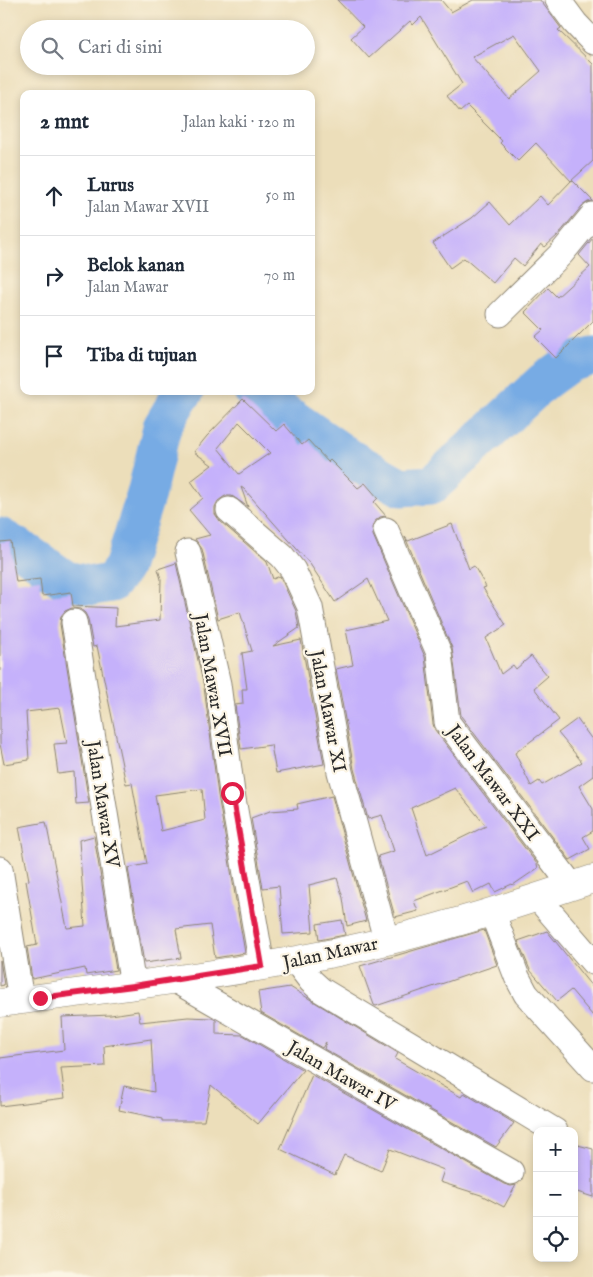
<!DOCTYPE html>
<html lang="id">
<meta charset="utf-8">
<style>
:root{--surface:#fff;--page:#f2f2f3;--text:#1f2937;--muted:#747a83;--line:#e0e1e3}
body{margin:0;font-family:"IM FELL English",serif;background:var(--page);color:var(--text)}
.controls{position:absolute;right:15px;bottom:15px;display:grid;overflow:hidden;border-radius:10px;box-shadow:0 2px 8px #0003}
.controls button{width:45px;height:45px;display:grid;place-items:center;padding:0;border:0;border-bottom:1px solid var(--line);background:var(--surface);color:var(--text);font:25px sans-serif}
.stop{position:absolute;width:15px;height:15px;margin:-11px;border:4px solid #e11d48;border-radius:50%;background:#fff}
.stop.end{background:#e11d48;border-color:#fff;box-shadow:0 1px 5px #0008}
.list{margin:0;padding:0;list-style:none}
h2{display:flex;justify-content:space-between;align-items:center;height:65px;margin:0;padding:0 20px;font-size:21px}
h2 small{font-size:16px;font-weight:400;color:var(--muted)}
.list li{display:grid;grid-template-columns:32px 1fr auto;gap:15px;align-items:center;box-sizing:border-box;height:80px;padding:0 20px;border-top:1px solid var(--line)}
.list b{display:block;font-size:19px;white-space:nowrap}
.list p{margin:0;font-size:16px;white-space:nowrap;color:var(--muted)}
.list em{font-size:16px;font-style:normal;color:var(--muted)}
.icon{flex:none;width:28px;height:28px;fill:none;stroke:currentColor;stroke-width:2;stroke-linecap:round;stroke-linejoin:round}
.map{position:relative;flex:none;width:593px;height:1277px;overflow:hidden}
.search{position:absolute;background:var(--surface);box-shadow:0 2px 8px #0003;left:20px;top:20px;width:295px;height:55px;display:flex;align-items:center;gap:12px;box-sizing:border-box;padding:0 18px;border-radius:28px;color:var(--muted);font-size:19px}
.panel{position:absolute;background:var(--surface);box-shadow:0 2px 8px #0003;left:20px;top:90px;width:295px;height:305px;border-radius:10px}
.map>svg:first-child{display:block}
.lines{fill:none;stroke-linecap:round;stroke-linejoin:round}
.river{stroke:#77abe4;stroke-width:39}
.building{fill:#c5b1fb;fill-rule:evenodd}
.minor-casing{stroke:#8c8472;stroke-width:27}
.tertiary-casing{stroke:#8c8472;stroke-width:29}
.minor{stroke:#fff;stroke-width:25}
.tertiary{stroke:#fff;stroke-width:28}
.route{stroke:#e11d48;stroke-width:6}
.labels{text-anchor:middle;stroke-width:4.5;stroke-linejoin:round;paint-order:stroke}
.street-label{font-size:19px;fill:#2b2b2b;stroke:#fcf5e5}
</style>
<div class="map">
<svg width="593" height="1277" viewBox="0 0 593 1277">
<rect width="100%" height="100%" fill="#fcf5e5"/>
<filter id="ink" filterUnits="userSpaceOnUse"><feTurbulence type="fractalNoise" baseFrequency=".02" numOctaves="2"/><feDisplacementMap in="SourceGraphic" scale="10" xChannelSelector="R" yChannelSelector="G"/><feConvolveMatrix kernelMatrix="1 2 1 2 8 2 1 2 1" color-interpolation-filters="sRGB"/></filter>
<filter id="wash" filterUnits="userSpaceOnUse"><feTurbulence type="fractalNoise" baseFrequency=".0096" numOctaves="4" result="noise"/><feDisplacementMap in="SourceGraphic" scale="20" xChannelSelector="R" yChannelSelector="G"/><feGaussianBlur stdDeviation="1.12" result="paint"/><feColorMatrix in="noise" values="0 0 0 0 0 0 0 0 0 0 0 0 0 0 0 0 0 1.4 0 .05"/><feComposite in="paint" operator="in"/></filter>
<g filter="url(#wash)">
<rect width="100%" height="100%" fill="#ecdeba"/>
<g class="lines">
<path class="river" d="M 253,391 L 351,459 L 401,487 L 432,485 L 543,382 L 569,363 L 593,356
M 0,537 L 30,555 L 66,580 L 93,586 L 111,583 L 123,568 L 146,494 L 162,427 L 182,393 L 185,391"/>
</g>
<g id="blocks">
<path class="building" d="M 337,0 L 441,0 L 451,12 L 473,0 L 540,0 L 561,28 L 558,30 L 593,64 L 593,161 L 571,181 L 536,143 L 518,161 L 500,143 L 502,141 L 467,106 L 460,112 L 447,96 L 462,84 L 421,17 L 413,25 L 410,21 L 369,58 L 351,38 L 363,27 ZM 514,34 L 541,71 L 509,99 L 472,57 Z
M 572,180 L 593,201 L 588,202 L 582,206 L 559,234 L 545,247 L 541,244 L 523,266 L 514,258 L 493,283 L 464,258 L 450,268 L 433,243 L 472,218 L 490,202 L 510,225 L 540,196 L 548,205 Z
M 593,238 L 593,321 L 556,358 L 535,337 L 543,330 L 525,312 L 548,288 L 557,297 L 590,267 L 579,255 Z
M 243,399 L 276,431 L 284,424 L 302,445 L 308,440 L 328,462 L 330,460 L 358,488 L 365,483 L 378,498 L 374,502 L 386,516 L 380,517 L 374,522 L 372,528 L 373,535 L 425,657 L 433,724 L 435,730 L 537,864 L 538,868 L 513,885 L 512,884 L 495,892 L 491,884 L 473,893 L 467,881 L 414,901 L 418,911 L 395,917 L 378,856 L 394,851 L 382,815 L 368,819 L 354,769 L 336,669 L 353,665 L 346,630 L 387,621 L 368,579 L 335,602 L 310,564 L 244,489 L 241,487 L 248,507 L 232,496 L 225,496 L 218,501 L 215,507 L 215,514 L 220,521 L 267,562 L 273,579 L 280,576 L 296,611 L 299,628 L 273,646 L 301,640 L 324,764 L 276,773 L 271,745 L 241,749 L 235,705 L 243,704 L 242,689 L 247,689 L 242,653 L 252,651 L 240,612 L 218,619 L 202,549 L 195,539 L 210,535 L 189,510 L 203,498 L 191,481 L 212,465 L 194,452 L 207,436 ZM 239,422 L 270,453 L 239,474 L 218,448 ZM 455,788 L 486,826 L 427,855 L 411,808 Z
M 452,524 L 469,569 L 474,566 L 486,587 L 483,588 L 506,625 L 486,638 L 501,674 L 513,665 L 516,669 L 531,656 L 548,676 L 534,688 L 559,720 L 515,753 L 531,786 L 539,781 L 542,785 L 582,762 L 558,733 L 577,719 L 593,741 L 593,776 L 579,786 L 593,809 L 593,831 L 583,837 L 590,849 L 570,860 L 461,716 L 452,648 L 405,537 L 408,541 Z
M 10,541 L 16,582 L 40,579 L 42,596 L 71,592 L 73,606 L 116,608 L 115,626 L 160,620 L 161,579 L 158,569 L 176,563 L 204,687 L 218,795 L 245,953 L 215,958 L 210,925 L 176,929 L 181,958 L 144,963 L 128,868 L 147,864 L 132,783 L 126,784 L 97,646 L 93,647 L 88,619 L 85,613 L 80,609 L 72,608 L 65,611 L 61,616 L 60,624 L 89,803 L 76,804 L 74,772 L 58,774 L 54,744 L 67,743 L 60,708 L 26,712 L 29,760 L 4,764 L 0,744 L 0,542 ZM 202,789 L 205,820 L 161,831 L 155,795 Z
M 332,796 L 366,921 L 347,926 L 343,898 L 337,878 L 309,885 L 313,932 L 283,934 L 279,886 L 263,888 L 251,818 L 270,811 L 298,809 L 297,804 Z
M 46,822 L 67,928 L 85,926 L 79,840 L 94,836 L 116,970 L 86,975 L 85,968 L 32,979 L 27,947 L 37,945 L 26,881 L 29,880 L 19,827 Z
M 342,920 L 345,935 L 319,940 L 317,924 Z
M 484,930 L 497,965 L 376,1006 L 374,1005 L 360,966 Z
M 547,931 L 593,988 L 593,1016 L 571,990 L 557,1001 L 530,970 L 518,941 Z
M 0,960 L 4,985 L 0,986 Z
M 290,987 L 398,1053 L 395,1059 L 461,1097 L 464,1093 L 514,1123 L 496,1147 L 324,1049 L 326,1042 L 322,1048 L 261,1013 L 258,992 Z
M 138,1011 L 140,1022 L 188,1017 L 212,1018 L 216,1020 L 216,1034 L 243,1035 L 303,1070 L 258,1124 L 211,1085 L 204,1121 L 162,1121 L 162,1119 L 119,1110 L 124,1086 L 154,1092 L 151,1039 L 104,1046 L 105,1066 L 61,1068 L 65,1098 L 0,1106 L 0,1058 L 64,1050 L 62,1017 L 111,1015 Z
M 312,1075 L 504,1184 L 511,1186 L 516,1185 L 504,1207 L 481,1195 L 440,1182 L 444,1170 L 390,1149 L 381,1171 L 344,1155 L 335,1175 L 280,1149 Z
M 574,1144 L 593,1149 L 593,1197 L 574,1191 Z"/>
</g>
</g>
<g filter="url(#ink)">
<use href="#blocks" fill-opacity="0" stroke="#8c8472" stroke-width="1"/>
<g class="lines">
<defs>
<path id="minor" d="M 558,0 L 575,23 L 593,42
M 500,314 L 561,254 L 593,215
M 229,510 L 282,556 L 293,570 L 310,607 L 340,772 L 386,939
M 386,530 L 439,653 L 447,722 L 572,886
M 188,552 L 218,684 L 232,793 L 262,966
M 74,622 L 133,986
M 0,869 L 21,1000
M 537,897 L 593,962
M 492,912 L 517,977 L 526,994 L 593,1068
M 295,960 L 311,981 L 321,990 L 555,1131
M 173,979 L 511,1172"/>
<path id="tertiary" d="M 0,1003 C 113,988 226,975 338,952 C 425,934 509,907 593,879"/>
</defs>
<use href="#minor" class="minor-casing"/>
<use href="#tertiary" class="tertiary-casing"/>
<use href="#minor" class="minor"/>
<use href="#tertiary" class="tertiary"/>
</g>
</g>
<g class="lines" filter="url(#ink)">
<path class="route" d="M 40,998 L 133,986 L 262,966 L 232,793"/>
</g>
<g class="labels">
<g class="street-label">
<text transform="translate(214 685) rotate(80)" y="7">Jalan Mawar XVII</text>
<text transform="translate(329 711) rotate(79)" y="7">Jalan Mawar XI</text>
<text transform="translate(494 782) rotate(53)" y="7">Jalan Mawar XXI</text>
<text transform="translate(104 804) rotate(81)" y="7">Jalan Mawar XV</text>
<text transform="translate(330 952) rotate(-12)" y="7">Jalan Mawar</text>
<text transform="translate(342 1075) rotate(30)" y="7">Jalan Mawar IV</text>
</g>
</g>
</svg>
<div class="controls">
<button>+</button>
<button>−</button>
<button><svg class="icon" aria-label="locate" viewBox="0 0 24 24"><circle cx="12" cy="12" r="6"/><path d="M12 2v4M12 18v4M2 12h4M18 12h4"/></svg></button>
</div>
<div class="stop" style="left:232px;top:793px"></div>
<div class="stop end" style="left:40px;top:998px"></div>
<div class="search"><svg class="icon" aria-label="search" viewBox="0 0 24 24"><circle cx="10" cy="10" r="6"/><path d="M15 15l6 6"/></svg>Cari di sini</div>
<section class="panel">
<h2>2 mnt<small>Jalan kaki · 120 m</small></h2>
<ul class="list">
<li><svg class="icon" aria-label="ahead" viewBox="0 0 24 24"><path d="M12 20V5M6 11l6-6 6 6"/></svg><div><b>Lurus</b><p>Jalan Mawar XVII</p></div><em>50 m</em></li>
<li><svg class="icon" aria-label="right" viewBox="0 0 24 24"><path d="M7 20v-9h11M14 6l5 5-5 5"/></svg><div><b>Belok kanan</b><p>Jalan Mawar</p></div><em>70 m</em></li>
<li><svg class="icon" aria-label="arrive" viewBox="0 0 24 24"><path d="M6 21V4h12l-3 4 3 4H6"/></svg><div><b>Tiba di tujuan</b></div></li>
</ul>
</section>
</div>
